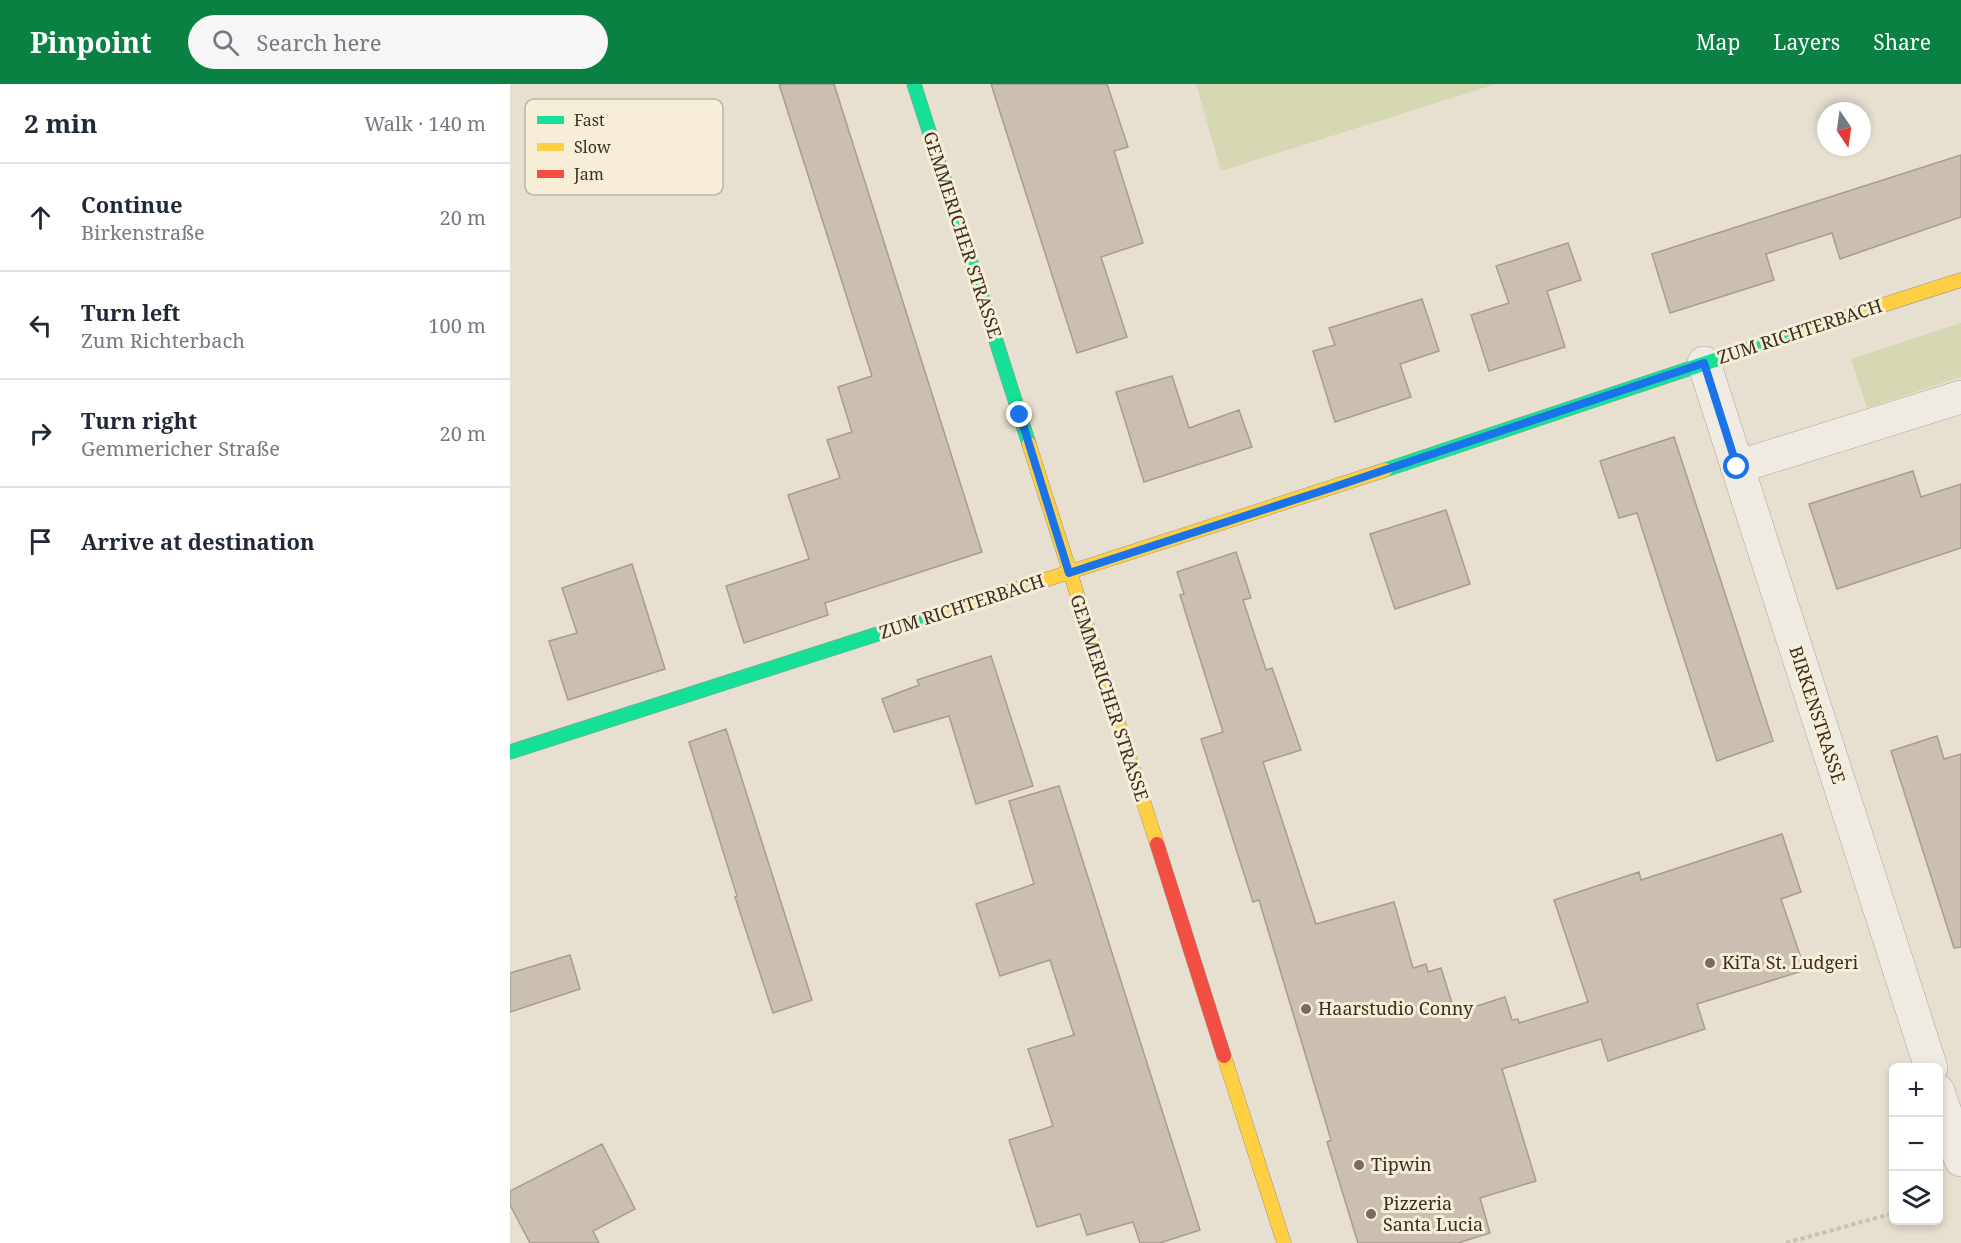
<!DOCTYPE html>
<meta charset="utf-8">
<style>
:root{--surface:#fff;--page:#f6f6f7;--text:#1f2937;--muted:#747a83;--line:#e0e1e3;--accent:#0b8043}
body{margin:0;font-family:"Noto Serif",serif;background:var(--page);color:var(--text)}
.controls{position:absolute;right:18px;bottom:18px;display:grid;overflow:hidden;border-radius:9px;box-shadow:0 3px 9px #0003}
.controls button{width:54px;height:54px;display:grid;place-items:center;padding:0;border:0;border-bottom:2px solid var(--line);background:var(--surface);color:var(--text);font:30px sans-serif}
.compass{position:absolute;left:1307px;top:18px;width:54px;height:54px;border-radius:50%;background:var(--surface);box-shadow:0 3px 9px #0003;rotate:167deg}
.stop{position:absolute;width:18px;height:18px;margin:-14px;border:4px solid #1a73e8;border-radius:50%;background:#fff}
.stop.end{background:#1a73e8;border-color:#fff;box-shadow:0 2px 6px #0008}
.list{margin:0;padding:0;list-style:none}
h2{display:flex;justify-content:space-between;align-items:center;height:78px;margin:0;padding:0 24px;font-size:26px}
h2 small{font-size:20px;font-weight:400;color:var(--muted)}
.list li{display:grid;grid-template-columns:39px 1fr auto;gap:18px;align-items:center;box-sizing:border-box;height:108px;padding:0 24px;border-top:2px solid var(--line)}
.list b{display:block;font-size:22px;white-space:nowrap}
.list p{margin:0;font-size:20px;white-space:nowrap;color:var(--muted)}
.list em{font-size:20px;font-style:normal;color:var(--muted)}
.icon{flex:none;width:33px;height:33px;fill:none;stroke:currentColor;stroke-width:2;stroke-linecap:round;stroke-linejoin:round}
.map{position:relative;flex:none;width:1451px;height:1159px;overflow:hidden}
header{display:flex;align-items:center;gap:36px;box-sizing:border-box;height:84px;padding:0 30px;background:var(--accent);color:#fff}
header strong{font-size:28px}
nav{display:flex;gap:33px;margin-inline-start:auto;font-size:21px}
.search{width:420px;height:54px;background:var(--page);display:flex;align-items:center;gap:15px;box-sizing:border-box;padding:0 21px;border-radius:33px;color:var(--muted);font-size:22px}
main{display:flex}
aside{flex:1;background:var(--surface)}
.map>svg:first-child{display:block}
.green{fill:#d6d7b3}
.building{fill:#cbbfb2;stroke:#a89c90;stroke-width:1.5}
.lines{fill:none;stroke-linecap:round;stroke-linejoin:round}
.street-casing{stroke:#ada599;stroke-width:34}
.fast-casing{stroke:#9c958a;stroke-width:15}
.slow-casing{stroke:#9c958a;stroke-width:15}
.jam-casing{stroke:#9c958a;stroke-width:15}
.path{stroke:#c8c2b9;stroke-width:4;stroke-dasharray:4.5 3;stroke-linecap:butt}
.street{stroke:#efebe3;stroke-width:33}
.fast{stroke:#16e098;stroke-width:14}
.slow{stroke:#ffcf43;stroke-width:14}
.jam{stroke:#f24e42;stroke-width:14}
.route{stroke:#1a73e8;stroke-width:8}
.poi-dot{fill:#786c5e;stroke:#f7eed8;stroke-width:2}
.labels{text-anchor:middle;stroke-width:6;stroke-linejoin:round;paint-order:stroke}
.street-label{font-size:18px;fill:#3d2e20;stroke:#f7eed8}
.poi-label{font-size:18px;fill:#3d2e20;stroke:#f7eed8;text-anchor:start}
.key{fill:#f7eed8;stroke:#bfb4a1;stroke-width:1.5}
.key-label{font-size:16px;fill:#3d2e20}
</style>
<header>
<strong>Pinpoint</strong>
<div class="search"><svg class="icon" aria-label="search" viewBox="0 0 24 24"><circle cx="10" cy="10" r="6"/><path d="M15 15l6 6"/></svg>Search here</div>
<nav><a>Map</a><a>Layers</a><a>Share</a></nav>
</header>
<main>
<aside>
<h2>2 min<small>Walk · 140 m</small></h2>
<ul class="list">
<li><svg class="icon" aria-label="ahead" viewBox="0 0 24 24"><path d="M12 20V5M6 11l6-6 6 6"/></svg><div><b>Continue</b><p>Birkenstraße</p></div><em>20 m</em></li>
<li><svg class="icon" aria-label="left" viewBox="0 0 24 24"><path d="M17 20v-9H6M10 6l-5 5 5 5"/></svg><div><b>Turn left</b><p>Zum Richterbach</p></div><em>100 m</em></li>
<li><svg class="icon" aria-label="right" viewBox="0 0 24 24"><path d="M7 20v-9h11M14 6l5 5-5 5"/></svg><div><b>Turn right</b><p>Gemmericher Straße</p></div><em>20 m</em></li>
<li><svg class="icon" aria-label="arrive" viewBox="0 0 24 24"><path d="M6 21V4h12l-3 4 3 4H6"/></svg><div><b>Arrive at destination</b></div></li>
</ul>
</aside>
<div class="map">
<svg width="1451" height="1159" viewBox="0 0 1451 1159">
<rect width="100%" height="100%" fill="#e7e0d1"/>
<path class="green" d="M 686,0 L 986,0 L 711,87 Z
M 1451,239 L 1451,293 L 1357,324 L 1341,275 Z"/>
<path class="building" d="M 269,0 L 324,0 L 472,468 L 315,519 L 318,531 L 234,559 L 216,502 L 299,475 L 278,411 L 330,394 L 317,356 L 342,348 L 328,303 L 362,292 Z
M 481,0 L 597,0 L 618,63 L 604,67 L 633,159 L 591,173 L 617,253 L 567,269 Z
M 1451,71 L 1451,133 L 1330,175 L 1322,149 L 1256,170 L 1264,196 L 1160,229 L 1142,170 Z
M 1058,159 L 1071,196 L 1037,207 L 1055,263 L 979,287 L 961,231 L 999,219 L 986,182 Z
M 912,215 L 929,267 L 890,280 L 901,313 L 825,338 L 803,267 L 825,261 L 819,244 Z
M 662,292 L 679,344 L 729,326 L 742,363 L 634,398 L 606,308 Z
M 1164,353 L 1263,657 L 1207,677 L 1127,429 L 1109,434 L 1090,377 Z
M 1403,387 L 1411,413 L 1451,400 L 1451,464 L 1327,505 L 1299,420 Z
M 936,426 L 960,500 L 885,525 L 860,450 Z
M 726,468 L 741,514 L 733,516 L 756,586 L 762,584 L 791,666 L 753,678 L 806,840 L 884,818 L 903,884 L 916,880 L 918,888 L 931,884 L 945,929 L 995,913 L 1002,936 L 1008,935 L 1009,939 L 1078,918 L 1044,816 L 1129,788 L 1131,796 L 1272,750 L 1291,808 L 1271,815 L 1295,886 L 1187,920 L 1195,945 L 1098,977 L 1091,955 L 992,985 L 1026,1097 L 970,1114 L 980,1149 L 948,1159 L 848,1159 L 817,1058 L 821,1056 L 749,816 L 743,818 L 691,655 L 713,648 L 670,511 L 674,510 L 667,488 Z
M 122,480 L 155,585 L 58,616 L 39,557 L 67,549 L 52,504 Z
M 481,572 L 523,702 L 466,720 L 439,632 L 384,648 L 372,615 L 409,601 L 407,596 Z
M 216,645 L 302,916 L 263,929 L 225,813 L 227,812 L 179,658 Z
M 1427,652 L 1434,675 L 1451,670 L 1451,863 L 1444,864 L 1381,667 Z
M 549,702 L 690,1146 L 650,1159 L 630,1159 L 623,1138 L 577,1151 L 570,1130 L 527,1143 L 499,1056 L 543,1042 L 518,965 L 564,951 L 540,876 L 490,892 L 466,820 L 524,800 L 499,717 Z
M 60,871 L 70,905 L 0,928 L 0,889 Z
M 92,1060 L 125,1125 L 83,1147 L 89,1159 L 20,1159 L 0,1121 L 0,1107 Z"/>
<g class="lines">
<defs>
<path id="street" d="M 1194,279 L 1421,984
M 1227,383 L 1451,313
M 1428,1007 L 1451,1076"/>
<path id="fast" d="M 404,0 L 519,360
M 875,386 L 1292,247
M 0,668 L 436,528"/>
<path id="slow" d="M 1292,247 L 1451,196
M 519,360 L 647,760
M 436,528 L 875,386
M 714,972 L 774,1159"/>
<path id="jam" d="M 647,760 L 714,972"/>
</defs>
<use href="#street" class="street-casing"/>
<use href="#fast" class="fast-casing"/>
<use href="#slow" class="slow-casing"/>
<use href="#jam" class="jam-casing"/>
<path class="path" d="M 1276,1159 L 1384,1129"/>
<use href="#street" class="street"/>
<use href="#fast" class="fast"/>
<use href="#slow" class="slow"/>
<use href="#jam" class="jam"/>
</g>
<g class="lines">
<path class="route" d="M 510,331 L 559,489 L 821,404 L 1194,279 L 1227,383"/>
</g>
<g class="poi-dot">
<circle cx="1200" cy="879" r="6"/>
<circle cx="796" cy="925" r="6"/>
<circle cx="849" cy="1081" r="6"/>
<circle cx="861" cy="1130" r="6"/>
</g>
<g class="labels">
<g class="street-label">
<text transform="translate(452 151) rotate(72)" y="6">GEMMERICHER STRASSE</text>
<text transform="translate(1290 248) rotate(-18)" y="6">ZUM RICHTERBACH</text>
<text transform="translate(452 523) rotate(-18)" y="6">ZUM RICHTERBACH</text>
<text transform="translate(599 614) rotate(72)" y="6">GEMMERICHER STRASSE</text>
<text transform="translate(1307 631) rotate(72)" y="6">BIRKENSTRASSE</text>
</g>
<g class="poi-label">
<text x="1212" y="885">KiTa St. Ludgeri</text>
<text x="808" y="931">Haarstudio Conny</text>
<text x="861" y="1087">Tipwin</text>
<text x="873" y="1126">Pizzeria<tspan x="873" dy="21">Santa Lucia</tspan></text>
</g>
</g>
<rect x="15" y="15" width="198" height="96" rx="9" class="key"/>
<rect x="27" y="32" width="27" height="8" fill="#16e098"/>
<rect x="27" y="59" width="27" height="8" fill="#ffcf43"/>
<rect x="27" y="86" width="27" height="8" fill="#f24e42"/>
<g class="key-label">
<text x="64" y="42">Fast</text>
<text x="64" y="69">Slow</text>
<text x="64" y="96">Jam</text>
</g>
</svg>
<div class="controls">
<button>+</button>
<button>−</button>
<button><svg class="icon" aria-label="layers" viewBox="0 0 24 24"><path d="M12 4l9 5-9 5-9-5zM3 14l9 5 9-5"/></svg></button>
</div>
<svg class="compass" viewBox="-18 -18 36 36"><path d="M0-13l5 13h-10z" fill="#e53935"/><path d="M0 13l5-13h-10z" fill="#747a83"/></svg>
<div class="stop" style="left:1227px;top:383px"></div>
<div class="stop end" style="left:510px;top:331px"></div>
</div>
</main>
